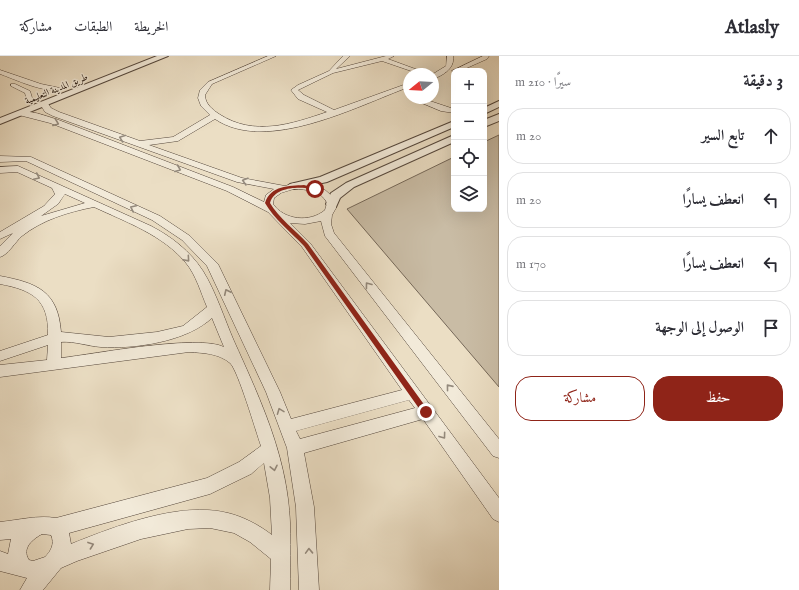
<!DOCTYPE html>
<html lang="ar">
<meta charset="utf-8">
<style>
:root{--surface:#fff;--page:#f2f2f3;--text:#2b2b33;--muted:#7c7c81;--line:#e1e1e2;--accent:#8f2418}
body{margin:0;font-family:"IM FELL English",Amiri,serif;background:var(--page);color:var(--text);direction:rtl}
.controls{position:absolute;right:12px;top:12px;display:grid;overflow:hidden;border-radius:8px;box-shadow:0 4px 16px #0002}
.controls button{width:36px;height:36px;display:grid;place-items:center;padding:0;border:0;border-bottom:1px solid var(--line);background:var(--surface);color:var(--text);font:20px sans-serif}
.compass{position:absolute;left:403px;top:12px;width:36px;height:36px;border-radius:50%;background:var(--surface);box-shadow:0 4px 16px #0002;rotate:252deg}
.stop{position:absolute;width:12px;height:12px;margin:-9px;border:3px solid #8f2418;border-radius:50%;background:#fff}
.stop.end{background:#8f2418;border-color:#fff;box-shadow:0 1px 4px #0008}
.list{margin:0;padding:0;list-style:none}
h2{display:flex;justify-content:space-between;align-items:center;height:52px;margin:0;padding:0 16px;font-size:17px}
h2 small{font-size:13px;font-weight:400;color:var(--muted)}
.list li{display:grid;grid-template-columns:26px 1fr auto;gap:12px;align-items:center;box-sizing:border-box;height:56px;margin:0 8px 8px;padding:0 8px;border:1px solid var(--line);border-radius:16px}
.list b{display:block;font-size:15px;white-space:nowrap}
.list em{font-size:13px;font-style:normal;color:var(--muted)}
.actions{display:flex;gap:8px;padding:12px 16px}
.actions a{flex:1;padding:9px 0;border:1px solid var(--accent);border-radius:16px;text-align:center;font-size:14px;color:var(--accent)}
.actions .main{background:var(--accent);color:#fff}
.icon{flex:none;width:22px;height:22px;fill:none;stroke:currentColor;stroke-width:2;stroke-linecap:round;stroke-linejoin:round}
.map{position:relative;flex:none;width:499px;height:534px;overflow:hidden;direction:ltr}
header{display:flex;align-items:center;gap:24px;box-sizing:border-box;height:56px;padding:0 20px;background:var(--surface);border-bottom:1px solid var(--line)}
header strong{font-size:19px}
nav{display:flex;gap:22px;margin-inline-start:auto;font-size:14px}
main{display:flex}
aside{flex:1;background:var(--surface)}
.map>svg:first-child{display:block}
.green{fill:#c9bca5;stroke:#756859}
.lines{fill:none;stroke-linecap:round;stroke-linejoin:round}
.minor-casing{stroke:#54463b;stroke-width:1}
.tertiary-casing{stroke:#54463b;stroke-width:2}
.minor{fill:#f2ead9;fill-rule:evenodd}
.tertiary{fill:#f2ead9;fill-rule:evenodd}
.oneway{stroke:#948a7d}
.route{fill:#8f2418}
.labels{text-anchor:middle;stroke-width:3;stroke-linejoin:round;paint-order:stroke}
.far-street-label{font-size:10px;fill:#21140d;stroke:#f2ead9}
</style>
<header>
<strong>Atlasly</strong>
<nav><a>الخريطة</a><a>الطبقات</a><a>مشاركة</a></nav>
</header>
<main>
<aside>
<h2>3 دقيقة<small>سيرًا · 210 m</small></h2>
<ul class="list">
<li><svg class="icon" aria-label="ahead" viewBox="0 0 24 24"><path d="M12 20V5M6 11l6-6 6 6"/></svg><div><b>تابع السير</b></div><em>20 m</em></li>
<li><svg class="icon" aria-label="left" viewBox="0 0 24 24"><path d="M17 20v-9H6M10 6l-5 5 5 5"/></svg><div><b>انعطف يسارًا</b></div><em>20 m</em></li>
<li><svg class="icon" aria-label="left" viewBox="0 0 24 24"><path d="M17 20v-9H6M10 6l-5 5 5 5"/></svg><div><b>انعطف يسارًا</b></div><em>170 m</em></li>
<li><svg class="icon" aria-label="arrive" viewBox="0 0 24 24"><path d="M6 21V4h12l-3 4 3 4H6"/></svg><div><b>الوصول إلى الوجهة</b></div></li>
</ul>
<div class="actions"><a class="main">حفظ</a><a>مشاركة</a></div>
</aside>
<div class="map">
<svg width="499" height="534" viewBox="0 0 499 534">
<rect width="100%" height="100%" fill="#ebdec4"/>
<filter id="stains"><feTurbulence type="fractalNoise" baseFrequency=".005" numOctaves="4"/><feColorMatrix values="0 0 0 0 .2 0 0 0 0 .09 0 0 0 0 .02 0 0 0 .5 -.17"/></filter>
<radialGradient id="worn" r=".72"><stop offset=".6" stop-color="#630" stop-opacity="0"/><stop offset="1" stop-color="#630" stop-opacity=".3"/></radialGradient>
<path class="green" d="M 499,79 L 499,331 L 347,153 L 454,101 L 454,153 L 484,153 L 484,86 Z"/>
<g class="lines">
<defs>
<path id="minor" d="M 268,0 L 276,0 L 212,28 L 205,39 C 205,48 213,54 219,58 C 254,81 292,68 327,56 L 298,43 L 291,34 L 298,29 L 329,15 L 343,0 L 350,0 L 336,13 L 386,0 L 394,0 L 388,3 L 429,18 L 420,18 L 382,5 L 333,17 L 298,34 L 304,39 L 334,54 L 409,27 L 409,31 C 357,50 267,98 215,63 L 178,85 L 149,89 L 242,122 L 285,130 L 294,127 L 304,128 L 325,134 L 333,141 L 336,147 L 336,152 L 332,159 L 331,168 L 334,177 L 499,383 L 499,402 L 493,400 L 325,180 L 321,165 L 305,168 L 290,167 L 310,187 L 499,442 L 499,466 L 493,463 L 423,363 L 304,397 L 314,451 L 319,534 L 299,534 L 296,451 L 287,392 L 266,336 L 207,210 L 182,184 L 152,164 L 26,105 L 0,106 L 0,100 L 31,101 L 160,160 L 190,180 L 218,208 L 280,336 L 291,363 L 402,334 L 302,191 L 268,156 L 227,135 L 50,67 L 15,58 C 24,51 45,60 56,63 L 233,131 L 264,146 L 266,139 L 274,133 L 237,126 L 53,60 L 45,56 L 40,48 L 47,46 L 51,52 L 59,56 L 140,85 L 173,81 L 210,59 L 201,50 L 198,42 L 200,34 L 208,26 ZM 294,133 C 306,133 322,135 327,147 L 325,154 C 310,167 284,164 273,148 L 274,142 L 281,137 ZM 409,344 L 415,352 L 300,383 L 296,375 Z
M 447,0 L 453,0 C 455,12 444,19 433,23 L 433,18 L 446,10 Z
M 483,0 L 489,0 L 487,3 L 460,15 L 454,15 L 454,17 L 452,15 Z
M 0,14 L 41,28 L 60,32 C 50,40 12,22 0,18 Z
M 11,28 L 15,28 L 30,35 L 33,45 L 27,45 L 25,37 L 11,30 Z
M 410,42 L 421,42 L 454,53 L 454,57 L 441,55 Z
M 18,110 L 151,170 C 172,181 190,195 203,215 C 216,236 224,262 234,285 C 257,336 281,387 288,443 C 292,474 290,503 290,534 L 270,534 L 271,503 L 250,486 L 234,477 L 210,472 L 188,473 L 141,483 L 77,505 L 61,512 L 43,534 L 20,534 L 27,522 L 0,515 L 0,495 L 8,498 L 11,483 L 0,484 L 0,466 C 19,464 38,459 56,462 L 207,422 L 239,406 L 261,390 C 256,376 238,314 230,307 C 218,297 203,297 189,296 L 0,321 L 0,309 L 47,304 L 48,289 L 0,305 L 0,295 L 48,279 C 49,243 32,234 0,228 L 0,220 C 37,227 58,235 61,276 L 109,281 L 157,276 L 183,270 L 207,251 C 201,237 196,219 186,207 C 163,179 126,166 94,151 C 68,156 42,164 22,180 C 15,186 8,199 0,201 L 0,190 L 13,177 L 0,183 L 0,176 L 44,150 L 55,138 L 52,132 L 17,116 L 0,117 L 0,111 ZM 65,138 L 85,147 L 41,160 L 58,148 ZM 212,262 L 224,291 C 198,278 95,298 61,302 L 61,286 C 75,285 87,290 101,291 C 135,293 186,286 212,262 ZM 264,407 L 270,442 L 272,479 C 259,469 244,461 228,457 C 180,445 116,470 71,488 L 69,477 L 210,438 L 251,418 ZM 42,478 L 51,479 C 55,488 51,495 45,501 L 33,505 L 29,504 C 21,492 33,483 42,478 Z"/>
<path id="tertiary" d="M 157,0 L 168,0 L 0,68 L 0,62 Z
M 499,45 L 499,51 L 484,58 L 484,52 Z
M 499,58 L 499,65 L 484,71 L 484,64 Z
M 454,65 L 454,71 L 327,126 L 294,133 L 288,130 L 290,128 L 320,121 Z
M 454,79 L 454,86 L 354,131 L 340,142 L 336,151 L 328,151 L 326,148 L 331,137 L 346,127 Z"/>
</defs>
<use href="#minor" class="minor-casing"/>
<use href="#tertiary" class="tertiary-casing"/>
<use href="#minor" class="minor"/>
<use href="#tertiary" class="tertiary"/>
</g>
<defs><path id="oneway-chevron" d="M-2-3.5L2.5 0L-2 3.5" fill="none" stroke-width="1.6" stroke-linecap="round" stroke-linejoin="round"/></defs>
<g class="oneway">
<use href="#oneway-chevron" transform="translate(56 67) rotate(21)"/>
<use href="#oneway-chevron" transform="translate(122 82) rotate(-160)"/>
<use href="#oneway-chevron" transform="translate(178 113) rotate(21)"/>
<use href="#oneway-chevron" transform="translate(37 121) rotate(25)"/>
<use href="#oneway-chevron" transform="translate(245 125) rotate(-164)"/>
<use href="#oneway-chevron" transform="translate(133 152) rotate(-155)"/>
<use href="#oneway-chevron" transform="translate(187 203) rotate(49)"/>
<use href="#oneway-chevron" transform="translate(368 229) rotate(-127)"/>
<use href="#oneway-chevron" transform="translate(227 236) rotate(-115)"/>
<use href="#oneway-chevron" transform="translate(449 331) rotate(-129)"/>
<use href="#oneway-chevron" transform="translate(280 355) rotate(-111)"/>
<use href="#oneway-chevron" transform="translate(443 380) rotate(54)"/>
<use href="#oneway-chevron" transform="translate(274 412) rotate(78)"/>
<use href="#oneway-chevron" transform="translate(91 489) rotate(-20)"/>
<use href="#oneway-chevron" transform="translate(309 495) rotate(-92)"/>
</g>
<path class="route" d="M 304,129 L 318,133 C 314,135 310,133 305,132 C 292,131 274,133 270,147 C 278,161 296,175 308,188 L 428,354 L 428,358 L 423,358 L 304,190 C 291,176 274,163 265,147 C 271,129 289,130 304,129 Z"/>
<g class="labels">
<g class="far-street-label">
<text transform="translate(56 32) rotate(-22)" y="4">طريق المدينة التعليمية</text>
</g>
</g>
<rect width="100%" height="100%" filter="url(#stains)"/>
<rect width="100%" height="100%" fill="url(#worn)"/>
</svg>
<div class="controls">
<button>+</button>
<button>−</button>
<button><svg class="icon" aria-label="locate" viewBox="0 0 24 24"><circle cx="12" cy="12" r="6"/><path d="M12 2v4M12 18v4M2 12h4M18 12h4"/></svg></button>
<button><svg class="icon" aria-label="layers" viewBox="0 0 24 24"><path d="M12 4l9 5-9 5-9-5zM3 14l9 5 9-5"/></svg></button>
</div>
<svg class="compass" viewBox="-18 -18 36 36"><path d="M0-13l5 13h-10z" fill="#e53935"/><path d="M0 13l5-13h-10z" fill="#7c7c81"/></svg>
<div class="stop" style="left:315px;top:133px"></div>
<div class="stop end" style="left:426px;top:356px"></div>
</div>
</main>
